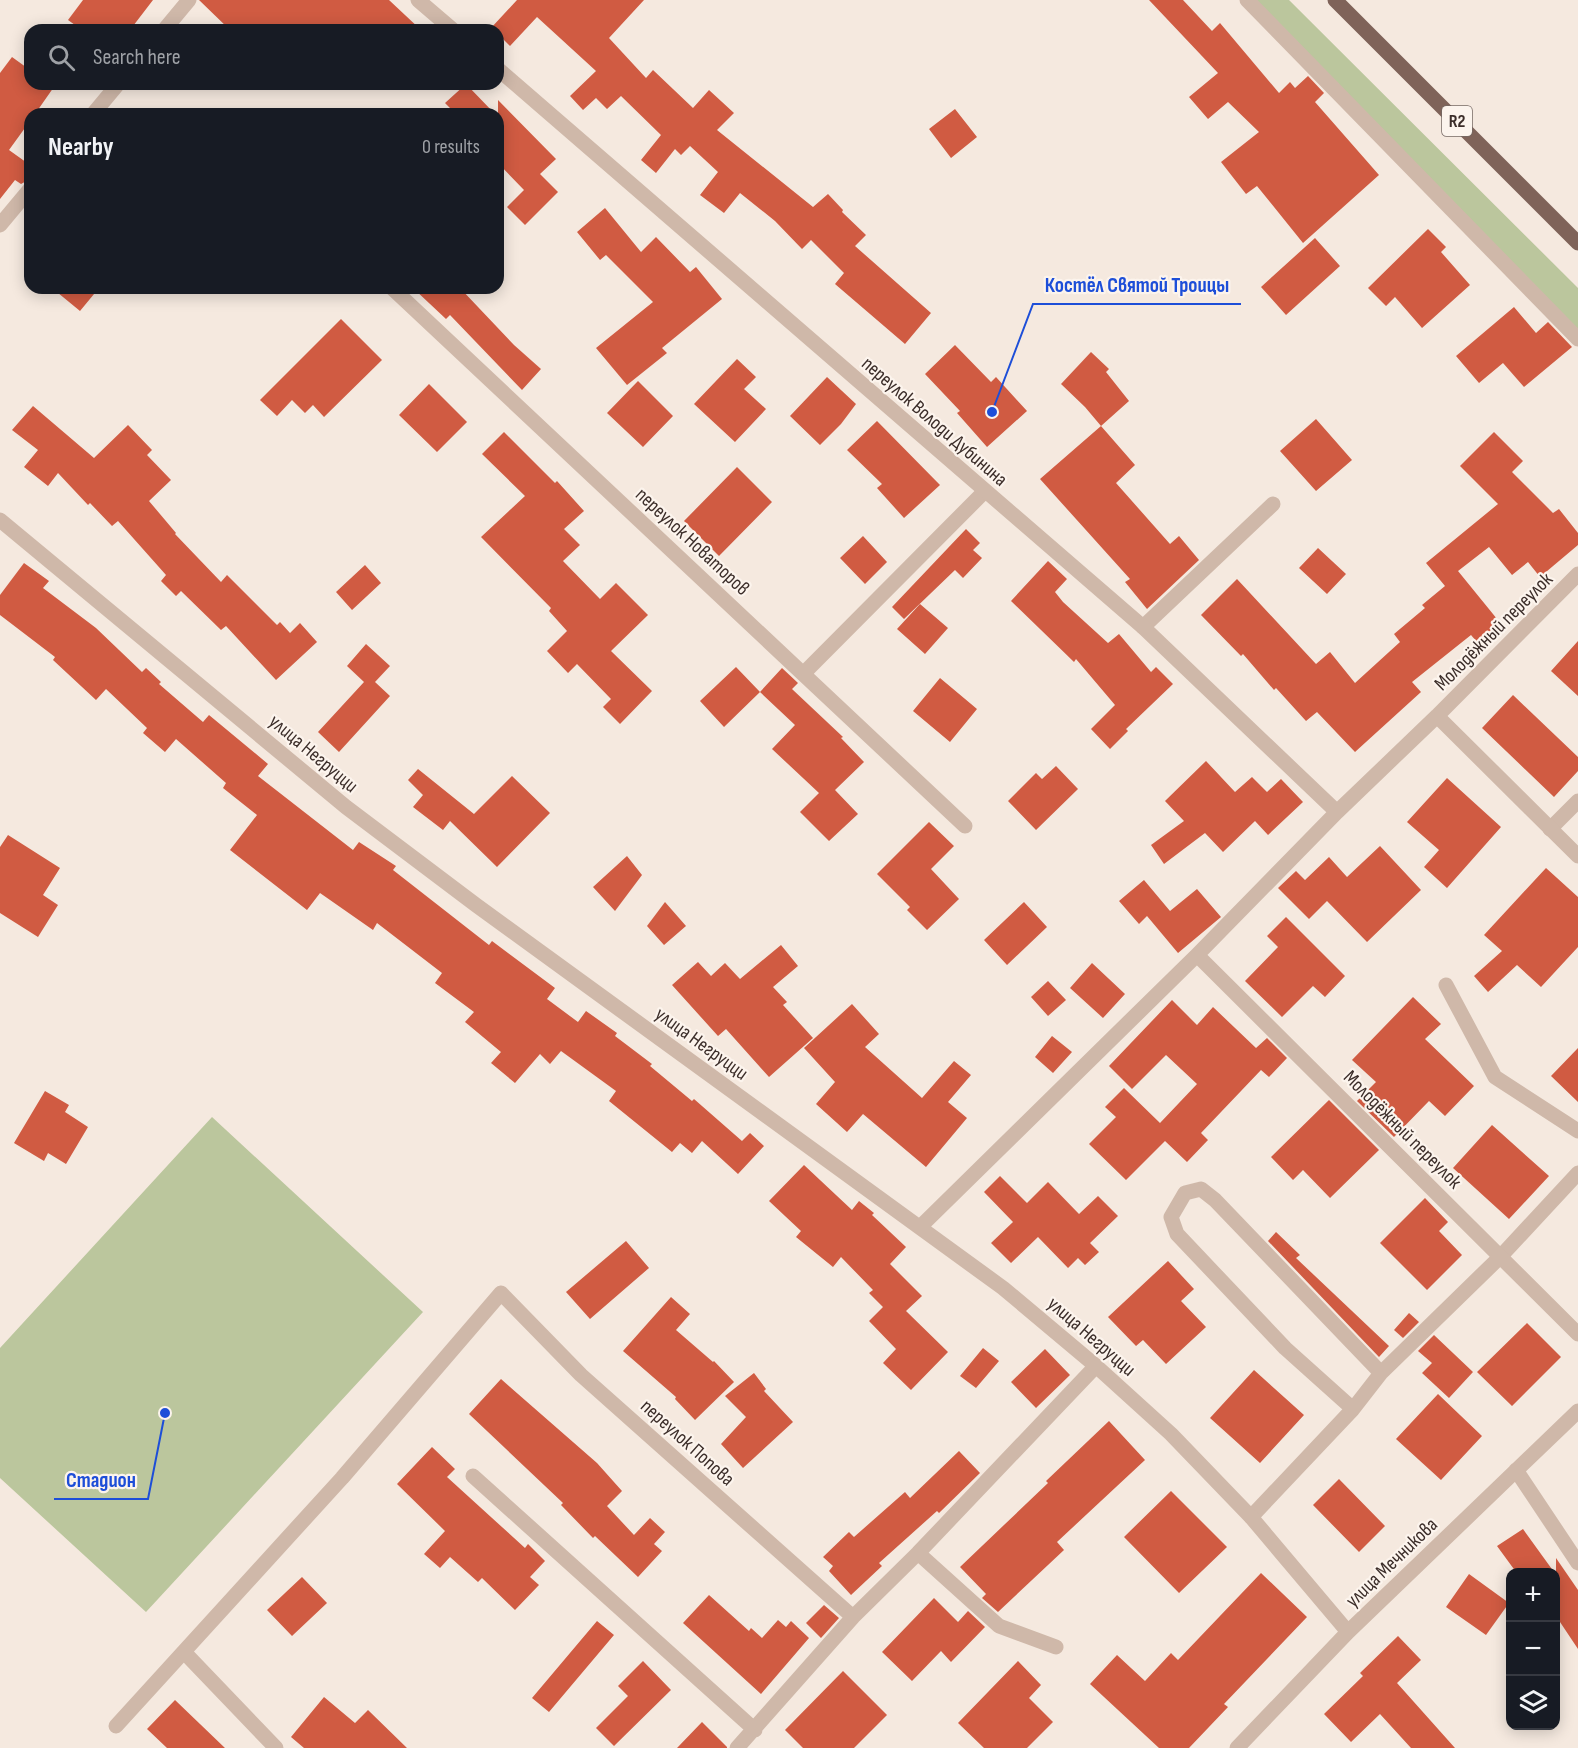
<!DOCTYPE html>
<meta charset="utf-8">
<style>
:root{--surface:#171b24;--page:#20242c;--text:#f1f3f6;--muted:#9ea1a6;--line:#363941}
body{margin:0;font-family:"Sofia Sans Condensed",sans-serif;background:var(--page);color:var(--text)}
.controls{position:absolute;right:18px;bottom:18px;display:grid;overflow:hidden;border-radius:12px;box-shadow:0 3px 15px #0003}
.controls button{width:54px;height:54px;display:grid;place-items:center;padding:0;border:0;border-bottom:2px solid var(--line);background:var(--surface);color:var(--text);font:30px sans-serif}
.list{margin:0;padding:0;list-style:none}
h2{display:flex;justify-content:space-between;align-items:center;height:78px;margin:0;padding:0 24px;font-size:26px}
h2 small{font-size:20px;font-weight:400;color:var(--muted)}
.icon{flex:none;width:33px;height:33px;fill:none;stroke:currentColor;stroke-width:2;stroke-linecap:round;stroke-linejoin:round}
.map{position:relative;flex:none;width:1578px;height:1748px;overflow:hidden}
.search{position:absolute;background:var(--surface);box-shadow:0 3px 15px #0003;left:24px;top:24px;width:480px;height:66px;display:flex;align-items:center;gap:15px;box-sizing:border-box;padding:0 21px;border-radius:18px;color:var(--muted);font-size:22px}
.panel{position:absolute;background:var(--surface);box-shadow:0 3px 15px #0003;left:24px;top:108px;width:480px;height:186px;border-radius:18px}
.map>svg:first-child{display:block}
.green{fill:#bbc69d}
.building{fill:#d05b42}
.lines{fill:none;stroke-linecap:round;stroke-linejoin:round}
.service{stroke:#cfb8a9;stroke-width:15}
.minor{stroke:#cfb8a9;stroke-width:15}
.primary{stroke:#7f6359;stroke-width:15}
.labels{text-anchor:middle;stroke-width:4.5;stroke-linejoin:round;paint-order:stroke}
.shield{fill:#fcf4ed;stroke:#766964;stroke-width:1.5}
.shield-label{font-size:18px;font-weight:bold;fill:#3c2e2a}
.street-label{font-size:20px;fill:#3c2e2a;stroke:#fcf4ed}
.leader{fill:none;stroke:#1d4ed8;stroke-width:2}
.callout-dot{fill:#1d4ed8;stroke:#fcf4ed;stroke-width:2}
.callout-label{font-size:21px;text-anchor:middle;font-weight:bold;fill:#1d4ed8;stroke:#fcf4ed;stroke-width:4.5;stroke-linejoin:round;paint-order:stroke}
</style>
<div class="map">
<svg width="1578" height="1748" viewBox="0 0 1578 1748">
<rect width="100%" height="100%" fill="#f5e9df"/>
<path class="green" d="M 1247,0 L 1289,0 L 1578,288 L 1578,339 Z
M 212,1117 L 423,1312 L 146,1612 L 0,1478 L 0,1348 Z"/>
<path class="building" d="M 83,0 L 153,0 L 130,30 L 82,30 L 68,20 Z
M 199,0 L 389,0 L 421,30 L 230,30 Z
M 517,0 L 644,0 L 609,38 L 646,78 L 653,70 L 693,108 L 709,90 L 734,113 L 717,130 L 813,207 L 828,194 L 843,210 L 842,212 L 866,235 L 855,246 L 931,313 L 905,344 L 835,284 L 844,273 L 811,240 L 802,249 L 775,221 L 740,193 L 724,213 L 700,195 L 718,172 L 690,146 L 681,155 L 675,149 L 656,173 L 641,160 L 661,135 L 621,96 L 607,109 L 596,98 L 583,110 L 570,96 L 596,71 L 537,17 L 510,46 L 498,34 L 498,30 L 491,28 Z
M 1149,0 L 1183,0 L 1212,31 L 1220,23 L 1279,93 L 1290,82 L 1295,88 L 1308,76 L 1324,93 L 1315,102 L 1379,175 L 1303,243 L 1257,186 L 1246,194 L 1221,162 L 1259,132 L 1228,102 L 1208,119 L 1189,97 L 1218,73 Z
M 12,57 L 30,70 L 30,84 L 56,84 L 35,114 L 30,114 L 30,121 L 9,150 L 30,165 L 30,179 L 21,184 L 15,180 L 0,199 L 0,73 Z
M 466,84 L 495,114 L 456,114 L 445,103 Z
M 498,100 L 556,159 L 540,174 L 558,192 L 525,225 L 507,207 L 524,190 L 498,163 Z
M 955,109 L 977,137 L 951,158 L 929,129 Z
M 605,208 L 641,252 L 656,237 L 690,272 L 696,267 L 722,299 L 662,348 L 667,353 L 627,385 L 596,348 L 653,302 L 606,255 L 600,260 L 577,232 Z
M 1428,229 L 1446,247 L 1441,252 L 1470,285 L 1422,328 L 1395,297 L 1386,306 L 1368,288 Z
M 1315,238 L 1340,266 L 1286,315 L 1261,287 Z
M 52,288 L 99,288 L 80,311 Z
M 413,288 L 460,288 L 514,345 L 541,369 L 522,390 L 450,315 L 446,319 Z
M 1514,307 L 1536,333 L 1548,322 L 1572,347 L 1524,387 L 1503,363 L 1479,383 L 1456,356 Z
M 341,319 L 382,360 L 324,417 L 313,405 L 305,413 L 292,400 L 277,416 L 260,400 Z
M 955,345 L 991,382 L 996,377 L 1027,411 L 987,447 L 957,413 L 960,411 L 925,374 Z
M 1091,352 L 1109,369 L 1106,372 L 1129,401 L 1101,426 L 1085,407 L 1061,384 Z
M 737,359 L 756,377 L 744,389 L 766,409 L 735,442 L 694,404 Z
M 827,377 L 856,404 L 841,424 L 820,445 L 790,416 Z
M 638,381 L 673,416 L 643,447 L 607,413 Z
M 429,384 L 467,422 L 437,452 L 399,415 Z
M 33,406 L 94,458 L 128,425 L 152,450 L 147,455 L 171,480 L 149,501 L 176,533 L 175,534 L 221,582 L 227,575 L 277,625 L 280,622 L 290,633 L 300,623 L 317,642 L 276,680 L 226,626 L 221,630 L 181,591 L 176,596 L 161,581 L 166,575 L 118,521 L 112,526 L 90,503 L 88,505 L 58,473 L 48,486 L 24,467 L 38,450 L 12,430 Z
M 1316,419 L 1352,460 L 1316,491 L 1280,451 Z
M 877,421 L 940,485 L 904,518 L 877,488 L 882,484 L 847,450 Z
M 1101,426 L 1135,465 L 1116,483 L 1170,544 L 1179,536 L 1199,560 L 1147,609 L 1125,582 L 1130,579 L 1040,479 Z
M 504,432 L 555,483 L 557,481 L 584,511 L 564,529 L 580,545 L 563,561 L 600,599 L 616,583 L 648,615 L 611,651 L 652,691 L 620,724 L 603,707 L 611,699 L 577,664 L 568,673 L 547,651 L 567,631 L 549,611 L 551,608 L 481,537 L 525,496 L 482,454 Z
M 1494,432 L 1523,461 L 1512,472 L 1553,513 L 1559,509 L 1578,533 L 1578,545 L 1540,577 L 1528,562 L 1512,575 L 1489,547 L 1458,571 L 1506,630 L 1483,649 L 1471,635 L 1412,682 L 1421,692 L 1355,752 L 1317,712 L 1306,721 L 1276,688 L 1274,690 L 1243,654 L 1241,656 L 1201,615 L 1237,579 L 1316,664 L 1330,652 L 1355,683 L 1400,642 L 1394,634 L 1425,608 L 1422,605 L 1445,586 L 1426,563 L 1498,504 L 1460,466 Z
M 737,467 L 772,502 L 719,556 L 684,521 Z
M 966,529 L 980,543 L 973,550 L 982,558 L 963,578 L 955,570 L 904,619 L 892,607 Z
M 863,536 L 887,562 L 865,584 L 840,558 Z
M 1318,548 L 1346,574 L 1327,594 L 1299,568 Z
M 1048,561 L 1067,579 L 1055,592 L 1063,602 L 1108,643 L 1119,634 L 1151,672 L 1156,667 L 1173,684 L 1126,729 L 1128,731 L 1110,749 L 1091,729 L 1115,705 L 1076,659 L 1074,662 L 1011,601 Z
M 24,563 L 49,581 L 43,588 L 96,628 L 142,672 L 146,668 L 161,682 L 159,684 L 203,722 L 209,715 L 268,764 L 258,776 L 353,850 L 359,842 L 396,866 L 393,870 L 489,945 L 492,941 L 555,988 L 547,999 L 578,1022 L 586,1011 L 617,1033 L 615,1036 L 652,1064 L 650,1066 L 692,1101 L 694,1099 L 742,1141 L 750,1133 L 764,1146 L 738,1174 L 702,1141 L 692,1153 L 680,1143 L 672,1152 L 609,1101 L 616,1091 L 561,1051 L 550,1064 L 540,1054 L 515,1083 L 491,1063 L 501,1052 L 465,1022 L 474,1012 L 435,983 L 442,973 L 377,923 L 373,930 L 320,893 L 307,910 L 230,850 L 257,815 L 223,788 L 226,783 L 176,739 L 165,752 L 143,733 L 147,728 L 106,689 L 96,700 L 53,660 L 55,657 L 0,615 L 0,595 Z
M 365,565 L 381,583 L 352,610 L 336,592 Z
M 920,604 L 948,628 L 925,654 L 897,629 Z
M 1578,641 L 1578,696 L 1551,671 Z
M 366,644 L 390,666 L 375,682 L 390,696 L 339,752 L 318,732 L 364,682 L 347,666 Z
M 736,667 L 760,692 L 724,727 L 700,701 Z
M 782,668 L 798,683 L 792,689 L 843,737 L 841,738 L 864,762 L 835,790 L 858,814 L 829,841 L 800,812 L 819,793 L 772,749 L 795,725 L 760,692 Z
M 940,678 L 977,709 L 950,742 L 913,711 Z
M 1513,695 L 1578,757 L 1578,771 L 1554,797 L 1482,728 Z
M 1206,761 L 1235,792 L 1252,777 L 1267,792 L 1281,779 L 1303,802 L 1268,835 L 1255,821 L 1223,852 L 1205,833 L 1164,864 L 1151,845 L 1184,821 L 1165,801 Z
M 1056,766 L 1078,789 L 1036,830 L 1008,801 L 1036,773 L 1042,779 Z
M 418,769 L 474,814 L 512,776 L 550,813 L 497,867 L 450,821 L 443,830 L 413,807 L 423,795 L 408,780 Z
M 1447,778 L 1501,827 L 1447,888 L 1424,867 L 1439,850 L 1407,822 Z
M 929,822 L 954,846 L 931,869 L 959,899 L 927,930 L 907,910 L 910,907 L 877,874 Z
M 8,835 L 60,868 L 43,895 L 58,905 L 38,937 L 0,913 L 0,847 Z
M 1380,846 L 1421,890 L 1367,942 L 1327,901 L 1309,919 L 1278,888 L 1296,871 L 1305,880 L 1329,857 L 1347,877 Z
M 627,856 L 642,875 L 615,911 L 593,887 Z
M 1546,868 L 1578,897 L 1578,947 L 1541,987 L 1517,965 L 1488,992 L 1474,976 L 1502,951 L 1484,935 Z
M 1144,880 L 1170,911 L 1197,889 L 1221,917 L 1178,953 L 1147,916 L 1139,924 L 1119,901 Z
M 665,902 L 686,926 L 664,945 L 647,926 Z
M 1024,902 L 1047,927 L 1007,965 L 984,940 Z
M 1286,917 L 1345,976 L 1325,997 L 1313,986 L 1282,1017 L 1245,981 L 1278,947 L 1267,936 Z
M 781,945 L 798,966 L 773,987 L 787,1002 L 783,1005 L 813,1038 L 769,1077 L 726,1029 L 718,1036 L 672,985 L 698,962 L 711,976 L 725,963 L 740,979 Z
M 1092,963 L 1125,994 L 1103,1018 L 1070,988 Z
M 1048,981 L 1066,1000 L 1048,1016 L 1031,997 Z
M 1413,997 L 1441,1024 L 1425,1039 L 1474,1086 L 1445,1116 L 1429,1101 L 1394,1137 L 1357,1101 L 1376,1082 L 1352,1060 Z
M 1172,1000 L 1197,1025 L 1213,1007 L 1256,1048 L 1267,1038 L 1287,1058 L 1269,1077 L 1261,1070 L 1201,1133 L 1208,1140 L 1187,1162 L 1165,1141 L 1126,1180 L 1089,1144 L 1116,1117 L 1105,1107 L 1124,1088 L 1160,1123 L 1197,1084 L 1166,1055 L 1132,1089 L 1109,1066 Z
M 852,1004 L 879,1034 L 865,1047 L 922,1098 L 954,1061 L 971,1075 L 948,1102 L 967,1118 L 926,1167 L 863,1114 L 847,1132 L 816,1104 L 835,1082 L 804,1048 Z
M 1052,1036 L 1072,1052 L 1053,1073 L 1035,1057 Z
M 1578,1048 L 1578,1102 L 1551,1076 Z
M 45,1091 L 69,1105 L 65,1112 L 88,1127 L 66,1164 L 48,1153 L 44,1161 L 14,1143 Z
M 1329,1100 L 1379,1150 L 1330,1198 L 1303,1170 L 1293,1180 L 1271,1157 Z
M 1492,1125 L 1549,1176 L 1509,1219 L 1453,1168 Z
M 804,1165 L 852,1210 L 859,1201 L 874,1213 L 872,1215 L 906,1247 L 890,1264 L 922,1296 L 906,1311 L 948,1352 L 911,1390 L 883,1363 L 896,1349 L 869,1321 L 883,1307 L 869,1293 L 873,1290 L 841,1257 L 833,1267 L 796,1237 L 801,1231 L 769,1201 Z
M 1000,1176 L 1027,1203 L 1048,1182 L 1079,1214 L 1098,1196 L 1118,1216 L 1090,1243 L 1099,1252 L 1085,1265 L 1078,1258 L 1068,1268 L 1038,1237 L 1011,1263 L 991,1243 L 1013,1222 L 984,1192 Z
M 1425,1198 L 1448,1222 L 1439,1231 L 1462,1255 L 1427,1290 L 1380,1243 Z
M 1276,1232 L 1300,1255 L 1296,1258 L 1389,1346 L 1379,1357 L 1268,1241 Z
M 626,1241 L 649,1268 L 590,1319 L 566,1292 Z
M 1168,1261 L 1194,1289 L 1181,1301 L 1206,1327 L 1166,1364 L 1143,1340 L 1136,1346 L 1108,1317 Z
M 671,1297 L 690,1314 L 676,1330 L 713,1362 L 714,1361 L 734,1382 L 695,1420 L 675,1399 L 676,1397 L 623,1351 Z
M 1409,1313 L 1419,1322 L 1403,1338 L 1394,1330 Z
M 1527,1323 L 1561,1357 L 1512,1406 L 1477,1372 Z
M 1434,1335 L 1473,1372 L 1449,1398 L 1422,1373 L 1432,1363 L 1418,1351 Z
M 983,1348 L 999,1361 L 976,1388 L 960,1376 Z
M 1045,1349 L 1070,1375 L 1036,1408 L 1011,1382 Z
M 1254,1370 L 1304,1415 L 1260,1463 L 1210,1418 Z
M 754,1373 L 766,1389 L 764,1391 L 793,1422 L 743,1468 L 721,1444 L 746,1417 L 725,1396 Z
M 501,1379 L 597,1463 L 622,1491 L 607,1506 L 634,1535 L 650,1518 L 665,1532 L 654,1544 L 662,1551 L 638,1577 L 595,1536 L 593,1538 L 561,1505 L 563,1503 L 469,1414 Z
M 1438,1394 L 1482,1436 L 1441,1480 L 1396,1439 Z
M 1109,1421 L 1145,1460 L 1057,1542 L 1064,1550 L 998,1612 L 982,1598 L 986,1594 L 960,1567 L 1048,1483 L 1046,1481 Z
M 432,1447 L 455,1469 L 447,1477 L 525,1548 L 528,1544 L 545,1561 L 530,1577 L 539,1585 L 515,1610 L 482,1578 L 478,1582 L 450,1557 L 440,1568 L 424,1554 L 445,1531 L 397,1484 Z
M 959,1451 L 980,1473 L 939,1513 L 937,1511 L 879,1563 L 882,1566 L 851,1595 L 829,1571 L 833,1566 L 823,1557 L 849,1532 L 854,1537 L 905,1492 L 910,1498 Z
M 1339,1479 L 1385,1526 L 1359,1552 L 1313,1505 Z
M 1171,1491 L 1227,1547 L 1179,1593 L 1124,1537 Z
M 1523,1529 L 1554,1572 L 1516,1572 L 1497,1546 Z
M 1556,1558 L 1578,1590 L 1578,1649 L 1556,1616 Z
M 1261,1573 L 1307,1617 L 1224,1704 L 1228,1707 L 1189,1748 L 1159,1748 L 1090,1684 L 1117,1655 L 1145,1681 L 1171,1653 L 1178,1660 Z
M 1469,1574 L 1509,1603 L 1486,1635 L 1446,1607 Z
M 302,1577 L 327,1603 L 292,1636 L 267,1610 Z
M 709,1595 L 749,1631 L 751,1628 L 762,1638 L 778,1620 L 786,1627 L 791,1621 L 809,1638 L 761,1694 L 683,1623 Z
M 934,1598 L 958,1622 L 968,1611 L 985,1627 L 951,1662 L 941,1651 L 912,1681 L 882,1652 Z
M 824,1605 L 839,1618 L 821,1638 L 806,1623 Z
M 597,1621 L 614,1635 L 549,1712 L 532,1698 Z
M 1398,1636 L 1421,1660 L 1397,1683 L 1455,1748 L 1411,1748 L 1380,1714 L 1351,1742 L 1324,1714 L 1363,1676 L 1360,1673 Z
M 643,1661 L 671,1690 L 614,1746 L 596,1728 L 628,1696 L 618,1686 Z
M 1018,1661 L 1041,1685 L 1029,1698 L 1053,1722 L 1027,1748 L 984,1748 L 958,1723 Z
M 843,1671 L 887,1715 L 854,1748 L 803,1748 L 785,1730 Z
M 324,1697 L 355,1723 L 368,1710 L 407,1748 L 304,1748 L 291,1737 Z
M 175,1700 L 225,1748 L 167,1748 L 147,1729 Z
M 702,1722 L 727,1747 L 727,1748 L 677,1748 Z"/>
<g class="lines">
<path class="service" d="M 1247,0 L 1578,339
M 392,288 L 965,826
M 1143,627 L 1273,504
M 804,673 L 985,491
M 1550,829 L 1578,801
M 1446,985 L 1495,1077 L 1578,1131
M 1353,1409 L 1285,1348 L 1177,1234 L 1171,1217 L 1185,1193 L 1201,1189 L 1215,1200 L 1381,1373
M 473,1476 L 755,1730
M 1251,1517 L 1353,1409 L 1381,1373 L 1501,1256 L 1578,1173
M 918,1553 L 999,1626 L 1056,1647
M 184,1652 L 276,1748
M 116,1726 L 342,1478 L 501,1293 L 581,1375 L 853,1617
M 737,1748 L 853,1617 L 918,1553 L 1096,1366"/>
<path class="minor" d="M 418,0 L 453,30
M 164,30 L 189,0
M 498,69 L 1143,627 L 1337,812
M 93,114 L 118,84
M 0,225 L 30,189
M 0,520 L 346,807 L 476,905 L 1003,1288 L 1096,1366 L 1171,1434 L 1251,1517 L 1348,1632
M 1437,716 L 1578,856
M 1197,955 L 1578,1334
M 920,1227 L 1197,955 L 1337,812 L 1437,716 L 1578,574
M 1516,1470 L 1578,1563
M 1237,1748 L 1348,1632 L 1578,1411"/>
<path class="primary" d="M 1335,0 L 1578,243"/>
</g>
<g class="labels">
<rect class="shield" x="1442" y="106" width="30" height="30" rx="4.5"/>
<g class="shield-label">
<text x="1457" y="127">R2</text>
</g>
<g class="street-label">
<text transform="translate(935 421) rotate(41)" y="7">переулок Володи Дубинина</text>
<text transform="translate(693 541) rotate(43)" y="7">переулок Новаторов</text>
<text transform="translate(1493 631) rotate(-45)" y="7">Молодёжный переулок</text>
<text transform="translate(314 753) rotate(40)" y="7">улица Негруцци</text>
<text transform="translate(702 1043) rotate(36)" y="7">улица Негруцци</text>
<text transform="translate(1403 1129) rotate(45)" y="7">Молодёжный переулок</text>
<text transform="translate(1092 1336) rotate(41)" y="7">улица Негруцци</text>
<text transform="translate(688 1442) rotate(42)" y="7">переулок Попова</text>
<text transform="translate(1391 1562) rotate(-44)" y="7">улица Мечникова</text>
</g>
</g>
<path class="leader" d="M992 412L1033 304H1241M165 1413L148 1499H54"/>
<g class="callout-dot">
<circle cx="992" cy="412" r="6"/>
<circle cx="165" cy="1413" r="6"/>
</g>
<g class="callout-label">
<text x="1137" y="292">Костёл Святой Троицы</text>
<text x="101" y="1487">Стадион</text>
</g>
</svg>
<div class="controls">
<button>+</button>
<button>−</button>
<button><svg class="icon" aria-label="layers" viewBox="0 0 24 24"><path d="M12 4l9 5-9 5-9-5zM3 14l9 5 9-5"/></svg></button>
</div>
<div class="search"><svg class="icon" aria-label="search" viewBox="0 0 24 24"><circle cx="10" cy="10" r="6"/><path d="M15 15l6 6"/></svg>Search here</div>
<section class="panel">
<h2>Nearby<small>0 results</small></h2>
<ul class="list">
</ul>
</section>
</div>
